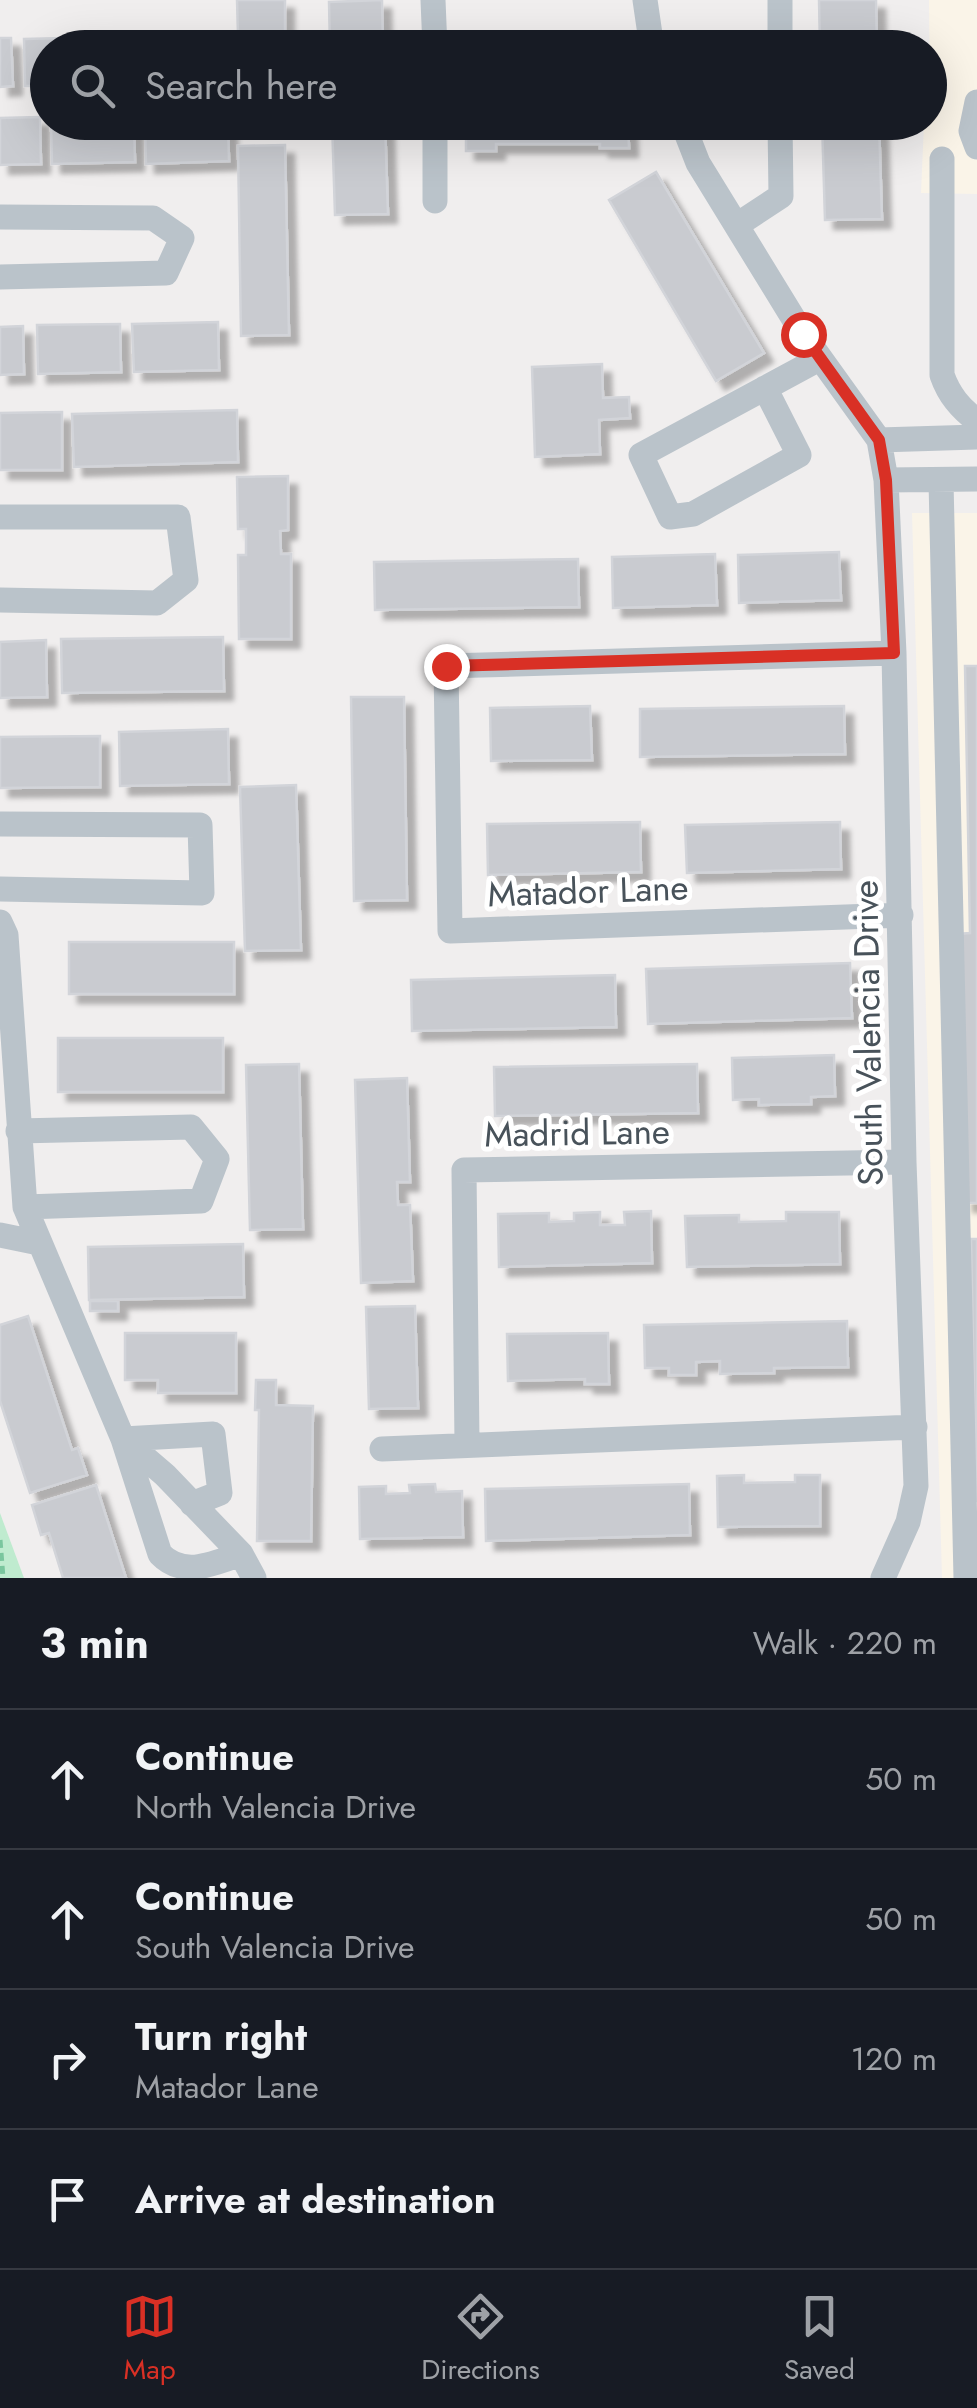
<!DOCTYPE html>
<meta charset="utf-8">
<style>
:root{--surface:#171b24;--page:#242831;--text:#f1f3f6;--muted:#9ea1a6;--line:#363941;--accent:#d93025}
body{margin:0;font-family:Jost,sans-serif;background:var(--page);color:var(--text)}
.stop{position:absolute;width:30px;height:30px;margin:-22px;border:8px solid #d93025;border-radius:50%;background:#fff}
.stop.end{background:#d93025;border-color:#fff;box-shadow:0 2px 10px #0008}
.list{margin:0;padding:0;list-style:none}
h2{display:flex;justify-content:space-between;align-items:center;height:130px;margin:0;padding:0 40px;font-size:42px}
h2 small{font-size:32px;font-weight:400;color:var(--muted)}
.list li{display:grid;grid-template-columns:65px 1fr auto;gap:30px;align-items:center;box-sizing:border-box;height:140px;padding:0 40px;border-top:2px solid var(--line)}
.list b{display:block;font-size:38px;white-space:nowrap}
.list p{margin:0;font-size:32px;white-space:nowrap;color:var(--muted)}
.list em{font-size:32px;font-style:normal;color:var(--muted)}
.icon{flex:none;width:55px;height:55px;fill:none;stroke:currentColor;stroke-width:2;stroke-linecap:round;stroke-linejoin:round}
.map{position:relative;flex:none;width:977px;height:1578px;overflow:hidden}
.search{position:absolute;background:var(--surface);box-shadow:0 10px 40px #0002;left:30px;right:30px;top:30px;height:110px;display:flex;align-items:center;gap:25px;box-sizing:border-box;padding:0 35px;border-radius:55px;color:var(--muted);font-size:38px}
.sheet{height:690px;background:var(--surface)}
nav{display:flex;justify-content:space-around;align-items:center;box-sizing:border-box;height:140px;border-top:2px solid var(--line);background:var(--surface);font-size:28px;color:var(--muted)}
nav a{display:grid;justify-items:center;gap:5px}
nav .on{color:var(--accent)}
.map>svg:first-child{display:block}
.commercial{fill:#faf4e8}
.green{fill:#bfebcf}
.building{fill:#c9cbd0;stroke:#d2d4d9;stroke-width:2.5;filter:url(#shadow)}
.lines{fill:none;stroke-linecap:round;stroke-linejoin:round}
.path{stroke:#7ac69e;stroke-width:5;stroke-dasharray:8 5;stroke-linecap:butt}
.minor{stroke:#bac3ca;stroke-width:25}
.route{stroke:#d93025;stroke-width:12}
.labels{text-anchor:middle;stroke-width:10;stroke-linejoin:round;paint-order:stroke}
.street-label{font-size:35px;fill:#48525a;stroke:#fff}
</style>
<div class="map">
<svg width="977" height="1578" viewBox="0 0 977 1578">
<defs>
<filter id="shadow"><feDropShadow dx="9" dy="9" stdDeviation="2.5" flood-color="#0004"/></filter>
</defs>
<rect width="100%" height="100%" fill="#f0eeee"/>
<path class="commercial" d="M 929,0 L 977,0 L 977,194 L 921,193 L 924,123 L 930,122 Z
M 912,513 L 977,513 L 977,1578 L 942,1578 Z"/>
<path class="green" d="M 0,1513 L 24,1578 L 0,1578 Z"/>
<path class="building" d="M 237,0 L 285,0 L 285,34 L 238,35 Z
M 382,0 L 383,48 L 330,48 L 329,2 Z
M 819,0 L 876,0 L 877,48 L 820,48 Z
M 108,37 L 108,48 L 48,48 L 48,86 L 25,86 L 24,39 Z
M 248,37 L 248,48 L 122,48 L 122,39 Z
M 0,38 L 11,38 L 13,86 L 0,87 Z
M 40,117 L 41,164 L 0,165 L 0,118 Z
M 51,122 L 134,122 L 135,162 L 52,164 Z
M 145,122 L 228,122 L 229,161 L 146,164 Z
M 332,122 L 385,122 L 388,214 L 335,215 Z
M 466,122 L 628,122 L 629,148 L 600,148 L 600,144 L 496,144 L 496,151 L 466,151 Z
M 822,122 L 879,122 L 882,219 L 825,220 Z
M 285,145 L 289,335 L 241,336 L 238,146 Z
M 656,172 L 764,353 L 716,381 L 609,200 Z
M 218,322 L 219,370 L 134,372 L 132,324 Z
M 120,324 L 121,372 L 38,374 L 37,325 Z
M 23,326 L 24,374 L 0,375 L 0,327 Z
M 602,364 L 603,398 L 629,397 L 630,418 L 599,420 L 600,454 L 535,457 L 532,367 Z
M 237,410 L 238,462 L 74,467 L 72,414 Z
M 62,412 L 62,470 L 0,470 L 0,413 Z
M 288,476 L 288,530 L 280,531 L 281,554 L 291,554 L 291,639 L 239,639 L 238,555 L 246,555 L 246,529 L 238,529 L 237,477 Z
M 839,552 L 841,600 L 739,603 L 738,555 Z
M 715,554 L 717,605 L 613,608 L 612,557 Z
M 578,559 L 579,607 L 375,610 L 374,562 Z
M 223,637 L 224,691 L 62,693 L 61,639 Z
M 46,640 L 47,697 L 0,698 L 0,642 Z
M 965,666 L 977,666 L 977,1203 L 964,1203 L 958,934 L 970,933 Z
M 351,697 L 404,697 L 407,900 L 354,901 Z
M 590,706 L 592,760 L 491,761 L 490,708 Z
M 844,706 L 845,754 L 640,757 L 640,709 Z
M 228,729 L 229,784 L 120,786 L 119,732 Z
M 100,736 L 100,787 L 0,788 L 0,737 Z
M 296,785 L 301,950 L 245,951 L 240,787 Z
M 640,822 L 641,872 L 488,875 L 487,824 Z
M 840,822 L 841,869 L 687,873 L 685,825 Z
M 69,942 L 234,942 L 234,994 L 69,994 Z
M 850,963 L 852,1018 L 648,1024 L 646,969 Z
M 615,975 L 616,1027 L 412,1031 L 411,980 Z
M 58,1038 L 223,1038 L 223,1092 L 58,1092 Z
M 834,1055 L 835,1096 L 811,1097 L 811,1104 L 759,1105 L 759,1099 L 733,1100 L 732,1058 Z
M 299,1064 L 303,1229 L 250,1230 L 246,1065 Z
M 697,1064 L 698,1113 L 495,1116 L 494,1067 Z
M 407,1078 L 410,1182 L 397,1182 L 398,1205 L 410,1205 L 413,1281 L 361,1283 L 355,1080 Z
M 651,1211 L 652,1263 L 499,1267 L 498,1214 L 549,1213 L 549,1222 L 574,1221 L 574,1213 L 600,1212 L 600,1225 L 625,1225 L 624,1212 Z
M 786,1212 L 839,1212 L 840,1264 L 687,1267 L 685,1216 L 739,1215 L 739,1222 L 786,1221 Z
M 971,1239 L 977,1239 L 977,1501 L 976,1501 Z
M 243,1244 L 244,1297 L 89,1300 L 88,1247 Z
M 90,1301 L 118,1301 L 118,1311 L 90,1311 Z
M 415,1306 L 418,1408 L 369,1409 L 366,1307 Z
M 28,1316 L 72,1450 L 78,1448 L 87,1475 L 30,1493 L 0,1401 L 0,1325 Z
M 847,1321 L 848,1367 L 774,1368 L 774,1373 L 720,1374 L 720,1361 L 696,1362 L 696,1375 L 669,1375 L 669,1368 L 645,1368 L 644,1325 Z
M 125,1333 L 236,1333 L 236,1393 L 158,1393 L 158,1380 L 125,1380 Z
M 608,1333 L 609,1384 L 585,1384 L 585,1379 L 508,1381 L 507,1334 Z
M 256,1380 L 276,1380 L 276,1405 L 313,1406 L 311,1541 L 257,1541 L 259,1410 L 255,1410 Z
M 744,1475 L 744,1483 L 795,1482 L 795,1475 L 820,1475 L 820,1526 L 718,1527 L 717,1476 Z
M 435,1484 L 436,1492 L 462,1491 L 463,1537 L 360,1539 L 359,1487 L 386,1486 L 386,1494 L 410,1493 L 409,1485 Z
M 689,1484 L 690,1535 L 486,1541 L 485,1489 Z
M 96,1485 L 126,1578 L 63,1578 L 49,1533 L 41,1535 L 32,1505 Z"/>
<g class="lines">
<path class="path" d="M 0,1540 L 3,1578"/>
<path class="minor" d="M 433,0 L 435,48
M 645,0 L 652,48
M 780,0 L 780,48
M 605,48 L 652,47
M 977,102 L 971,131 L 977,147
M 435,122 L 435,201
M 682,122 L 698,163 L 803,334 L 879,440 L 886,480 L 894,653 L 904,1162 L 916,1486 L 908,1522 L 883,1578
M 942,159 L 942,375 C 949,395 960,408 977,421
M 0,217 L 153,218 L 182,238 L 166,273 L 0,277
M 737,225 L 781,196 L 780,122
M 765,388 L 799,455 L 693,514 L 670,517 L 641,455 L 819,359
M 879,440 L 977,437
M 886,480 L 977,479
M 941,481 L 966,1578
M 0,517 L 178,517 L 186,580 L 157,603 L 0,600
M 894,653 L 446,666 L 450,931 L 901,915
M 0,824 L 200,825 L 202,893 L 0,889
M 0,922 L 6,935 L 25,1207 L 123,1439 L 165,1475 L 241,1554 L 254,1578
M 18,1131 L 191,1127 L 217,1159 L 201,1201 L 25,1207
M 0,1235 L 39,1243
M 467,1443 L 464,1170 L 904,1162
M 382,1449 L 915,1427
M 192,1504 L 220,1493 L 213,1434 L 123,1439 L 160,1554 C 183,1578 213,1564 241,1554"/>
</g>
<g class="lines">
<path class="route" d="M 446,666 L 894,653 L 886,480 L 879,440 L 803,334"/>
</g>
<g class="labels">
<g class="street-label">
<text transform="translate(588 891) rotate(-2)" y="12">Matador Lane</text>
<text transform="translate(868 1033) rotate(-91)" y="12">South Valencia Drive</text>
<text transform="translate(577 1133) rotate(-1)" y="12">Madrid Lane</text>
</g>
</g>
</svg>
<div class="stop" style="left:803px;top:334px"></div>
<div class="stop end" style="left:446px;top:666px"></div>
<div class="search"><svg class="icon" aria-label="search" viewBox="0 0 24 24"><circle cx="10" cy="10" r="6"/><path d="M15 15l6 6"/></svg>Search here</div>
</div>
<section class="sheet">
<h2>3 min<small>Walk · 220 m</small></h2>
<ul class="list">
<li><svg class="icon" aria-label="ahead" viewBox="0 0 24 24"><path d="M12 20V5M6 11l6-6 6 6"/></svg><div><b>Continue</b><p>North Valencia Drive</p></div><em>50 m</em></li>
<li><svg class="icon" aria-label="ahead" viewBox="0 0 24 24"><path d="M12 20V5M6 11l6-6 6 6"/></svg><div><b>Continue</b><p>South Valencia Drive</p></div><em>50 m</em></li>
<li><svg class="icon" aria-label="right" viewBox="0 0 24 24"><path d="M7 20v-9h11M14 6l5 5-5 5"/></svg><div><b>Turn right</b><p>Matador Lane</p></div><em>120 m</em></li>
<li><svg class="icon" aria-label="arrive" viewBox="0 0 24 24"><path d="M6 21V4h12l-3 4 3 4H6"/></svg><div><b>Arrive at destination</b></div></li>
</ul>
</section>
<nav>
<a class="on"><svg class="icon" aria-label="map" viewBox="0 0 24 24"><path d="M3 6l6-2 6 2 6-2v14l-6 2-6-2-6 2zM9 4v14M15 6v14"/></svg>Map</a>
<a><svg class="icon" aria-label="directions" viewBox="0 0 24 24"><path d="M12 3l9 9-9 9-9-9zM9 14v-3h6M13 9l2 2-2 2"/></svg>Directions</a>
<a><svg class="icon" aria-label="saved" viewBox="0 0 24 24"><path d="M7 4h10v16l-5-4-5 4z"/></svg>Saved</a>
</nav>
